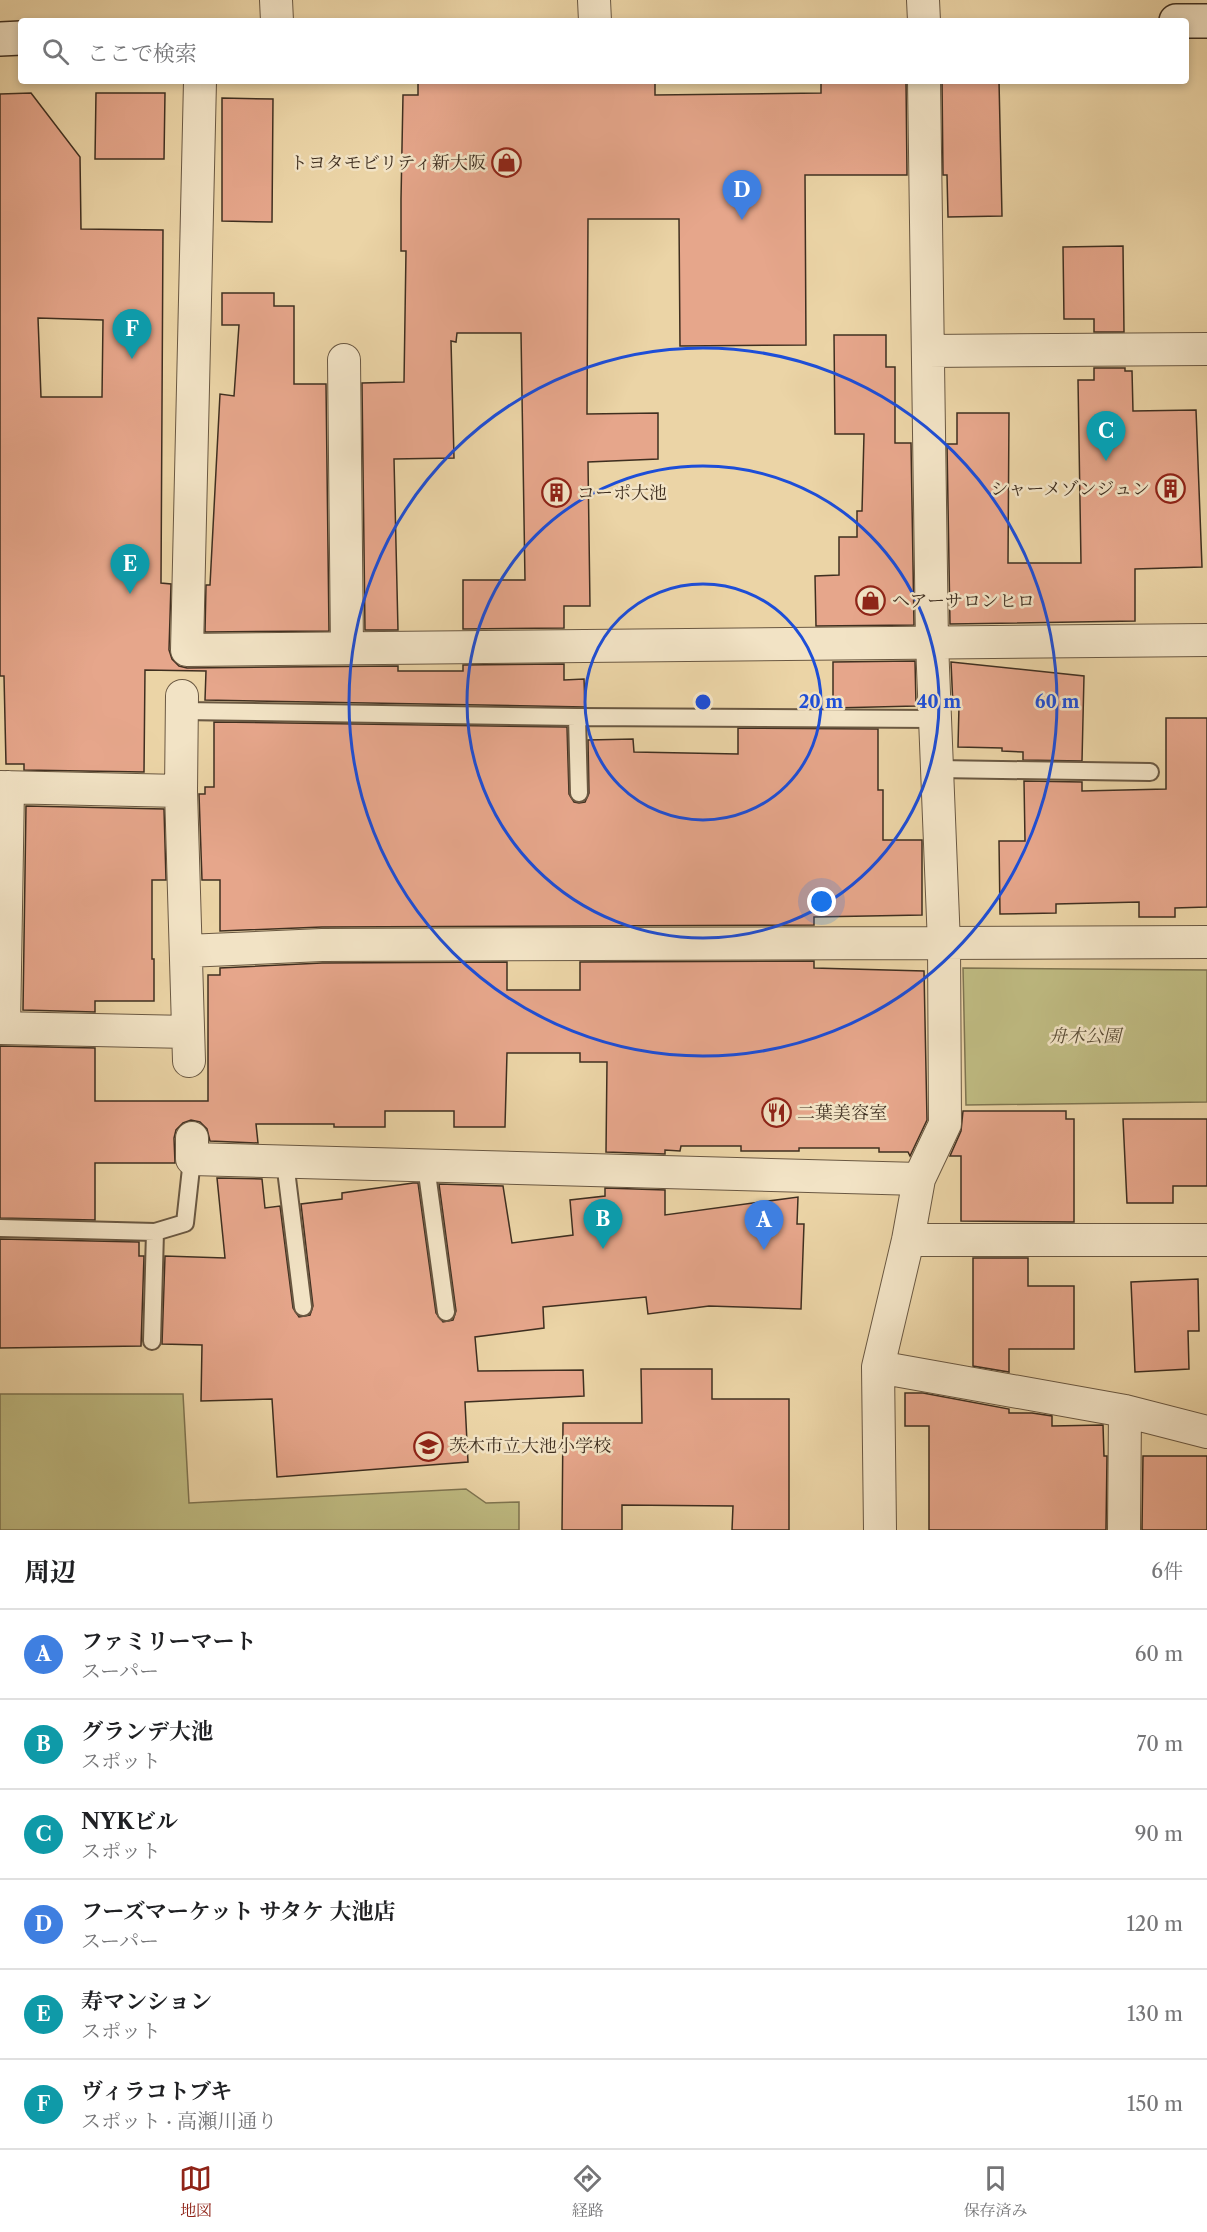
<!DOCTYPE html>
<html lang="ja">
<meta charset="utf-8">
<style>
:root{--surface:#fff;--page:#f6f6f6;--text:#202124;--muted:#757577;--line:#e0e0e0;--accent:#8f2418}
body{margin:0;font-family:"Libre Caslon Text","Noto Serif JP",serif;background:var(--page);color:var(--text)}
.you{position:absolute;left:822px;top:902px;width:21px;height:21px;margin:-15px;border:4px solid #fff;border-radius:50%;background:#1a73e8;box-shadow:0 0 0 9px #1a73e833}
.badge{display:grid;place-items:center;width:39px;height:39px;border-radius:50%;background:var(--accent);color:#fff;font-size:20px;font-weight:700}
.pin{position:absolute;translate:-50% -50px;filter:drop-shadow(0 2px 3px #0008)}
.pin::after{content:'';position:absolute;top:32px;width:21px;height:18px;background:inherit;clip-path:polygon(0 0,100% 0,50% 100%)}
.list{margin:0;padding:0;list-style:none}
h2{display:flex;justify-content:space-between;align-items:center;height:78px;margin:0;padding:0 24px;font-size:26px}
h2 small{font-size:20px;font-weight:400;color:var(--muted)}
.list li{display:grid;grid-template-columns:39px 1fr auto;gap:18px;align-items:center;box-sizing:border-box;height:90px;padding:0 24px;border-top:2px solid var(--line)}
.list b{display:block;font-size:22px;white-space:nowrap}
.list p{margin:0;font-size:20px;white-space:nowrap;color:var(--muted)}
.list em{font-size:20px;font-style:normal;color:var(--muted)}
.icon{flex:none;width:33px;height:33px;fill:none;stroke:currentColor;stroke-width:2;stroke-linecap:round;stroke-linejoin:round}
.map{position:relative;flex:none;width:1207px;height:1530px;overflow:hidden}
.search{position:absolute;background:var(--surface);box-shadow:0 3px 9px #0003;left:18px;right:18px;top:18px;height:66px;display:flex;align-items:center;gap:15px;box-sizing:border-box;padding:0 21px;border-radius:6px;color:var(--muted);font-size:22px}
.sheet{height:618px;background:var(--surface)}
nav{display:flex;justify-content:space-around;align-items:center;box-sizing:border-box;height:84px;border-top:2px solid var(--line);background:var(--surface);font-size:16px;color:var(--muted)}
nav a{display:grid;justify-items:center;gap:3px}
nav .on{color:var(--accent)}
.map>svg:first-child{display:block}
.green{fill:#bfbb82;stroke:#7f7551;stroke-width:1.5}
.building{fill:#e6a68b;stroke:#3f2f20;stroke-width:1.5;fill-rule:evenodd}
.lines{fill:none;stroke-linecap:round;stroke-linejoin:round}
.lane-casing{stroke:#6a5842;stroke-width:20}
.street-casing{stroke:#6a5842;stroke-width:34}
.secondary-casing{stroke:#3f2f20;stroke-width:36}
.lane{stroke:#f2e3c5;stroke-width:16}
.street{stroke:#f2e3c5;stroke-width:32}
.secondary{stroke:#f2e3c5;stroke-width:33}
.ring{fill:none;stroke:#1d4ed8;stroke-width:3}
.labels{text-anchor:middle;stroke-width:5;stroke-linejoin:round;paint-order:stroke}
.poi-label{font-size:18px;fill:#3f2f20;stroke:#f2e3c5;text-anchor:start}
.park-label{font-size:18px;font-style:italic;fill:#594b34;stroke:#f2e3c5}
.centre{fill:#1d4ed8;stroke:#f2e3c5;stroke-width:3}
.ring-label{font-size:18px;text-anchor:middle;font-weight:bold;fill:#1d4ed8;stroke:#f2e3c5;stroke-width:5;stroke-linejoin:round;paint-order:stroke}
</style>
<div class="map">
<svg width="1207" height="1530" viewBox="0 0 1207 1530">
<rect width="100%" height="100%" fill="#ebd4a6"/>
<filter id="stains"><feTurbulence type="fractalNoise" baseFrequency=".00333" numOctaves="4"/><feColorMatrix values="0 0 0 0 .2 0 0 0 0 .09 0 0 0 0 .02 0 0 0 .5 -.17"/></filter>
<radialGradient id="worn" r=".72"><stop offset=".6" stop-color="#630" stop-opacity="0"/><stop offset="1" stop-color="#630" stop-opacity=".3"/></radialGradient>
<path class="green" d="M 963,968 L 1207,970 L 1207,1102 L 966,1105 Z
M 0,1394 L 183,1394 L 189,1503 L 466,1489 L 486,1503 L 519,1502 L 519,1530 L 0,1530 Z"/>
<path class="building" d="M 418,81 L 655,81 L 655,95 L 821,93 L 821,81 L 906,81 L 907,175 L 805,175 L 806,345 L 680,346 L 679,219 L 588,219 L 587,414 L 658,413 L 658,459 L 588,462 L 590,606 L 564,606 L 564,628 L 463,629 L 463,580 L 525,580 L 521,333 L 457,333 L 456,342 L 451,341 L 454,458 L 394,459 L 398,630 L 365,630 L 362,383 L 404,382 L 406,251 L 401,251 L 401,199 L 403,95 L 418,95 Z
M 942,81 L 999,81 L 1002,216 L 948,217 L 947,175 L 943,175 Z
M 31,93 L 80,157 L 81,229 L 163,230 L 161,583 L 171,584 L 169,650 L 172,659 L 179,666 L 187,668 L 398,666 L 398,671 L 463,671 L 463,665 L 564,664 L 564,680 L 584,679 L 585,707 L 205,700 L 206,671 L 145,670 L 144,772 L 24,770 L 24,764 L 6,764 L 4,676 L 0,676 L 0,94 ZM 38,318 L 103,320 L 102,397 L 41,397 Z
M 96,93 L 165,93 L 164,159 L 95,159 Z
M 222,98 L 273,99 L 272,222 L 222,221 Z
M 1123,246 L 1124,332 L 1094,332 L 1094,319 L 1064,319 L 1063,247 Z
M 222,293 L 274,293 L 274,306 L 294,306 L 294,384 L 326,384 L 329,631 L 205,632 L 206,585 L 210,585 L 220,394 L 234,396 L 239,325 L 222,325 Z
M 834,335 L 886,335 L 886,367 L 895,367 L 895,443 L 911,443 L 914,625 L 816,626 L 815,576 L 839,575 L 839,537 L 857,537 L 857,511 L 862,511 L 864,434 L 835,434 Z
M 1094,368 L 1125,368 L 1125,371 L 1132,371 L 1133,411 L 1196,410 L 1202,567 L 1135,569 L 1135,621 L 950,624 L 947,444 L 957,444 L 957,413 L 1009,413 L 1008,563 L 1081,563 L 1078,380 L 1094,380 Z
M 915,661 L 916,706 L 833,708 L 833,662 Z
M 951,662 L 1084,676 L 1082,761 L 1023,760 L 1023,752 L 1002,751 L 1002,748 L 958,747 L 959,706 L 953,706 Z
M 1166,718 L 1207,718 L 1207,907 L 1175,908 L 1175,917 L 1139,917 L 1139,902 L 1056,904 L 1056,913 L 1000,914 L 999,841 L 1025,841 L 1024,781 L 1082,782 L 1082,791 L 1166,789 Z
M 214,722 L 567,727 L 569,794 L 574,802 L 579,803 L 585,802 L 589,793 L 588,740 L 633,739 L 634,752 L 738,754 L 738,728 L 878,729 L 878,790 L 883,790 L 883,840 L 922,840 L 922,915 L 814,917 L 814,925 L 322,927 L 220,931 L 220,880 L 202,880 L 199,794 L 205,794 L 205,787 L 214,787 Z
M 26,806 L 164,809 L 166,880 L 152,880 L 152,959 L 154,959 L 154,1001 L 95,1001 L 95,1012 L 23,1010 Z
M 814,961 L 814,968 L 924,971 L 927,1120 L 910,1156 L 908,1152 L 879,1152 L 879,1148 L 799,1148 L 799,1151 L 741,1151 L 741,1146 L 681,1146 L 680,1151 L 665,1150 L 665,1154 L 606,1152 L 607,1062 L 580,1062 L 580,1053 L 507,1053 L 505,1127 L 454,1127 L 454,1111 L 385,1111 L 385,1127 L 334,1127 L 334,1124 L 256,1124 L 258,1143 L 210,1141 L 207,1129 L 200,1122 L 191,1120 L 183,1123 L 176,1130 L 174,1138 L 175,1163 L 95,1163 L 95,1220 L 0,1218 L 0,1046 L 95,1048 L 95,1101 L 208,1101 L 208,975 L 220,975 L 220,968 L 322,963 L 507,962 L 507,990 L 580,990 L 580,962 Z
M 963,1111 L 1066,1111 L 1066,1119 L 1074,1119 L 1074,1222 L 961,1221 L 961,1156 L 950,1156 L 961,1131 Z
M 1123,1119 L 1207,1119 L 1207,1186 L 1173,1186 L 1173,1203 L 1127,1203 Z
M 217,1178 L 262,1179 L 265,1208 L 280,1206 L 293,1308 L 299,1317 L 310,1315 L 313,1306 L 301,1204 L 342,1199 L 342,1193 L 413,1183 L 418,1183 L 436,1313 L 443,1322 L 453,1320 L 456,1311 L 439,1184 L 503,1186 L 512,1243 L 573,1235 L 570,1200 L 605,1196 L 605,1188 L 665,1190 L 665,1215 L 798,1197 L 797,1224 L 804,1224 L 801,1309 L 709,1306 L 648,1314 L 646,1297 L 543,1307 L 544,1328 L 475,1337 L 478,1371 L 583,1370 L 584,1396 L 465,1402 L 468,1462 L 277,1477 L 272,1399 L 201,1401 L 202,1345 L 162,1344 L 165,1256 L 225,1258 Z
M 0,1239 L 139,1242 L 139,1256 L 144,1256 L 141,1346 L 0,1348 Z
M 973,1258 L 1028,1258 L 1028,1286 L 1074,1286 L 1074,1349 L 1009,1349 L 1009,1372 L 973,1366 Z
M 1198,1279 L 1199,1331 L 1188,1331 L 1189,1369 L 1135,1372 L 1131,1282 Z
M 641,1369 L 712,1369 L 712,1399 L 789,1399 L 789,1530 L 732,1530 L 733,1506 L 622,1505 L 622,1530 L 562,1530 L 563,1423 L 642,1423 Z
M 905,1393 L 923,1393 L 1009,1409 L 1009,1413 L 1032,1413 L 1052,1416 L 1052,1426 L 1103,1425 L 1104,1456 L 1107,1456 L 1106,1530 L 929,1530 L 929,1426 L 905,1426 Z
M 1143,1456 L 1207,1456 L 1207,1530 L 1142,1530 Z"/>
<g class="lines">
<defs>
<path id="lane" d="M 182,711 L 577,717 L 935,719
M 577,717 L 579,793
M 937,769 L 1150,772
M 285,1162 L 303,1307
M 426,1166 L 446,1312
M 0,1228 L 155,1232 L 185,1223 L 192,1159
M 152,1341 L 155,1232"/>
<path id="street" d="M 276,0 L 277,21
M 594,0 L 595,21
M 923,0 L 924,21
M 200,81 L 187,650 L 1207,640
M 928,351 L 1207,349
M 344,360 L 347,648
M 182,696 L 181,791 L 189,1061
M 0,787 L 181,791
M 186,951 L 322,945 L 1207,942
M 0,1028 L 188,1032
M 4,1028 L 8,787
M 192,1138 L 192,1159 L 919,1179
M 908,1240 L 1207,1240
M 878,1367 L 1125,1411 L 1207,1432
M 880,1530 L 878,1367 L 908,1240 L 919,1179 L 945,1124 L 944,944 L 932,643 L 924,81
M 1124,1530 L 1125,1411"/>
<path id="secondary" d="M 1176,21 L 1207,21
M 0,39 L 21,38"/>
</defs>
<use href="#lane" class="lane-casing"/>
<use href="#street" class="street-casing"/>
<use href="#secondary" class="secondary-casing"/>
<use href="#lane" class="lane"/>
<use href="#street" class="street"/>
<use href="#secondary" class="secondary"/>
</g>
<g class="ring">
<circle cx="703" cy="702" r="118"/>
<circle cx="703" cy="702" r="236"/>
<circle cx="703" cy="702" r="354"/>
</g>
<defs>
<symbol id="shop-ring" viewBox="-11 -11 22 22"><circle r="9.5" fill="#f2e3c5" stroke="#8f2418" stroke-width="1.5"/><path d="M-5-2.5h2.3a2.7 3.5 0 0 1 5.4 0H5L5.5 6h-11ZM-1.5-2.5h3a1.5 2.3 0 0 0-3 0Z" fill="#8f2418"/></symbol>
<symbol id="building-ring" viewBox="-11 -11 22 22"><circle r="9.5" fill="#f2e3c5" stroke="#8f2418" stroke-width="1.5"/><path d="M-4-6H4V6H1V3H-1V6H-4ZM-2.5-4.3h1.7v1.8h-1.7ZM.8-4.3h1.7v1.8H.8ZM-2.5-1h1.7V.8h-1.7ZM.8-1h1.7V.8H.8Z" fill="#8f2418"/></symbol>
<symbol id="restaurant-ring" viewBox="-11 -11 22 22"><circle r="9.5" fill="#f2e3c5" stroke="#8f2418" stroke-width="1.5"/><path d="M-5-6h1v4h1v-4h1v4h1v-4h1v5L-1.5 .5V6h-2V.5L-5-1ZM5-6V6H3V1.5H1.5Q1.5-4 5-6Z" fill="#8f2418"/></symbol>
<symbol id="school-ring" viewBox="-11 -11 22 22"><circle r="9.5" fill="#f2e3c5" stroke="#8f2418" stroke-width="1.5"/><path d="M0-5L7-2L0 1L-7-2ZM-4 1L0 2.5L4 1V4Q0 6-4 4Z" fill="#8f2418"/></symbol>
</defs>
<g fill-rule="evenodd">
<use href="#shop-ring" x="490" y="146" width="33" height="33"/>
<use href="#building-ring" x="1154" y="472" width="33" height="33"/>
<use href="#building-ring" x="540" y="476" width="33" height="33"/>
<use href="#shop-ring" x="854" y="584" width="33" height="33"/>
<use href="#restaurant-ring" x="760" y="1096" width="33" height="33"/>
<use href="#school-ring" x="412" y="1430" width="33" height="33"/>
</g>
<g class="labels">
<g class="poi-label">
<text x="486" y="169" text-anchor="end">トヨタモビリティ新大阪</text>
<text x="1150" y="495" text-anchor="end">シャーメゾンジュン</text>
<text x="577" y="499">コーポ大池</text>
<text x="892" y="607">ヘアーサロンヒロ</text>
<text x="797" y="1119">二葉美容室</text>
<text x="449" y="1452">茨木市立大池小学校</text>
</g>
<g class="park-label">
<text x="1085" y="1042">舟木公園</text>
</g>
</g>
<circle cx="703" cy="702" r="9" class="centre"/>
<g class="ring-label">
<text x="821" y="708">20 m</text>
<text x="939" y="708">40 m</text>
<text x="1057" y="708">60 m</text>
</g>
<rect width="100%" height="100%" filter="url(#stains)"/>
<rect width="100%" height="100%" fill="url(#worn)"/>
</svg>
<div class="you"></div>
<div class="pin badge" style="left:764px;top:1250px;background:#3f7fe0">A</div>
<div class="pin badge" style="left:603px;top:1249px;background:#0f9aa8">B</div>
<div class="pin badge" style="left:1106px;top:461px;background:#0f9aa8">C</div>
<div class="pin badge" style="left:742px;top:220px;background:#3f7fe0">D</div>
<div class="pin badge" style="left:130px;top:594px;background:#0f9aa8">E</div>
<div class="pin badge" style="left:132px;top:359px;background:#0f9aa8">F</div>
<div class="search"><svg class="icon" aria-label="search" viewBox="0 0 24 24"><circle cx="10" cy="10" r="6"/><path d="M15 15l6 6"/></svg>ここで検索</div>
</div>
<section class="sheet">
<h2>周辺<small>6件</small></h2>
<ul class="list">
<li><span class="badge" style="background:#3f7fe0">A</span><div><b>ファミリーマート</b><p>スーパー</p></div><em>60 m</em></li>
<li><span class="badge" style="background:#0f9aa8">B</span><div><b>グランデ大池</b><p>スポット</p></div><em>70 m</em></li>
<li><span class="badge" style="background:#0f9aa8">C</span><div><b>NYKビル</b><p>スポット</p></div><em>90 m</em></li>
<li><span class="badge" style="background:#3f7fe0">D</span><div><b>フーズマーケット サタケ 大池店</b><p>スーパー</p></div><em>120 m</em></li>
<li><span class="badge" style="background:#0f9aa8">E</span><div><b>寿マンション</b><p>スポット</p></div><em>130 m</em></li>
<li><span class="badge" style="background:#0f9aa8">F</span><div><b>ヴィラコトブキ</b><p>スポット · 高瀬川通り</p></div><em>150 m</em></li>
</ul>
</section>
<nav>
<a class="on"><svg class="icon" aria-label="map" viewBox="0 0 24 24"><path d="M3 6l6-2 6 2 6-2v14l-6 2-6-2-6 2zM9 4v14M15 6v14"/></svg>地図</a>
<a><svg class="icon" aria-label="directions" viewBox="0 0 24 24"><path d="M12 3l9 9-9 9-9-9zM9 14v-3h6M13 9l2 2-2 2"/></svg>経路</a>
<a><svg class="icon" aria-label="saved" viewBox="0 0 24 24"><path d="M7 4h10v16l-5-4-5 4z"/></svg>保存済み</a>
</nav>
